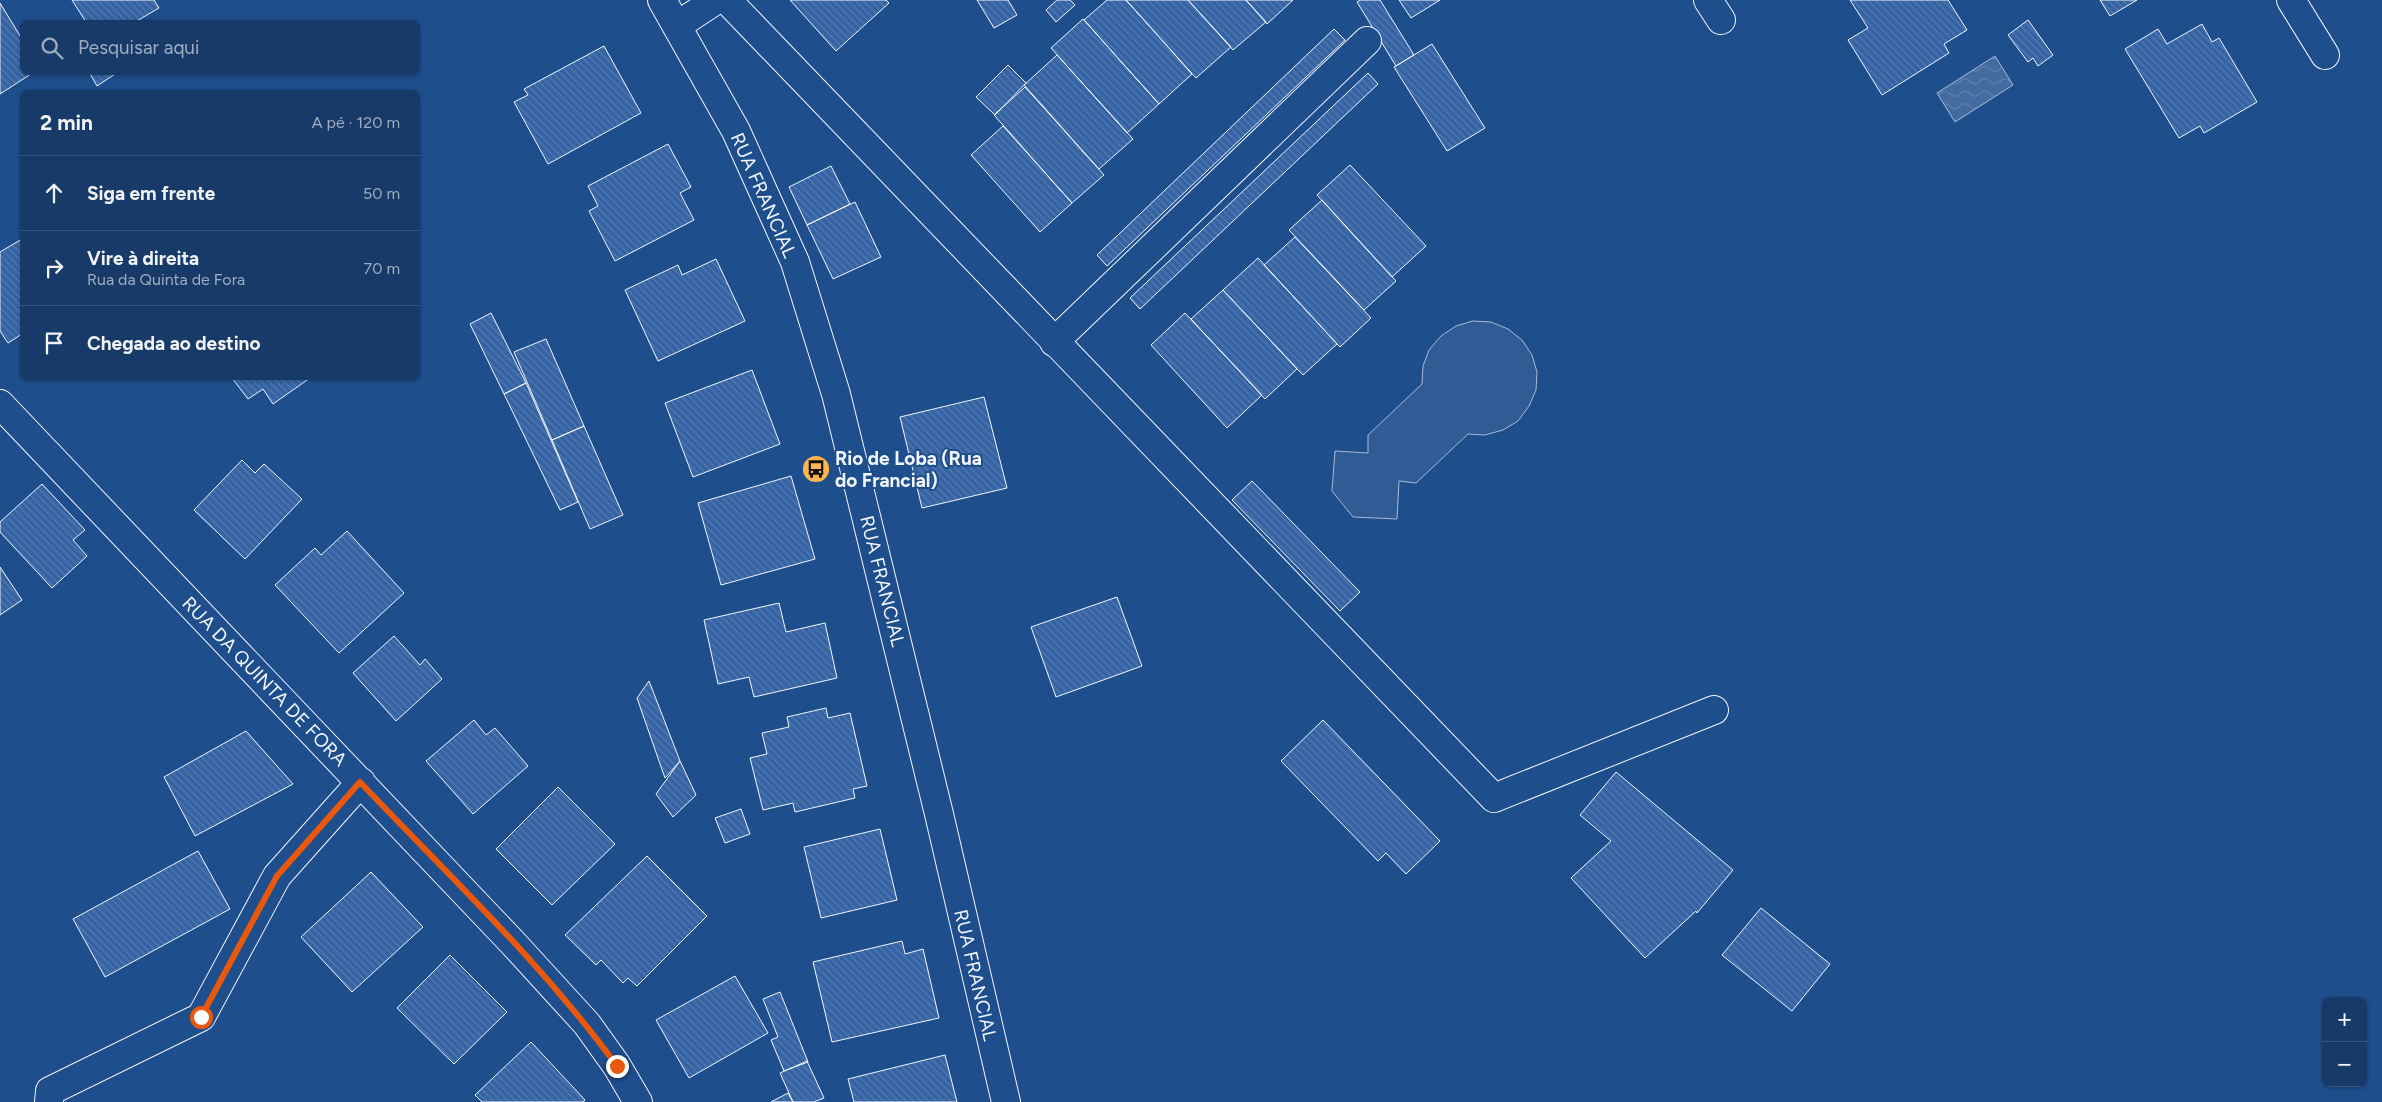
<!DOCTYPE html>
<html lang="pt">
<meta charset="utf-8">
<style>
:root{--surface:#173a69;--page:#20416f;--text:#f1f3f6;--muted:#9eadc0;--line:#36547d}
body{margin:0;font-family:Figtree,sans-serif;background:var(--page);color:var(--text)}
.controls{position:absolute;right:15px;bottom:15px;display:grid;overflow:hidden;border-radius:8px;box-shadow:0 1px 4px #0004}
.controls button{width:45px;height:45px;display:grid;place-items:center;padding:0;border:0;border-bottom:1px solid var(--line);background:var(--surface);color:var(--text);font:25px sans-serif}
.stop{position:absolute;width:15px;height:15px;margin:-11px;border:4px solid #ea580c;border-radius:50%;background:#fff}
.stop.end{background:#ea580c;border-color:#fff;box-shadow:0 1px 5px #0008}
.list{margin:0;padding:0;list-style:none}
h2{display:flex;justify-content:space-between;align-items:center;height:65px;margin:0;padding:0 20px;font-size:21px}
h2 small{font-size:16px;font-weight:400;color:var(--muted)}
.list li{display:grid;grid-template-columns:32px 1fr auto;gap:15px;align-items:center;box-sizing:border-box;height:75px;padding:0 20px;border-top:1px solid var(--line)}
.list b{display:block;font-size:19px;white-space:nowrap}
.list p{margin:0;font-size:16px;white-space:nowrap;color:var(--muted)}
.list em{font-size:16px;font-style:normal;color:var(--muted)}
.icon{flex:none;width:28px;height:28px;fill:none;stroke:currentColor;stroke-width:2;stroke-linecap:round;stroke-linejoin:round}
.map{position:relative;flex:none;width:2382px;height:1102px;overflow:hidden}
.search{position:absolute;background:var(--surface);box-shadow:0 1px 4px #0004;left:20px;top:20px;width:400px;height:55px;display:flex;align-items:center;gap:12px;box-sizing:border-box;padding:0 18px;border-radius:8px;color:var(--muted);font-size:19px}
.panel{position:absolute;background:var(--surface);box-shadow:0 1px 4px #0004;left:20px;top:90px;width:400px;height:290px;border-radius:8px}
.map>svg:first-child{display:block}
.built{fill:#305b95;stroke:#a8bbd7}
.water{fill:url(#water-waves);stroke:#a8bbd7}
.building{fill:url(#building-back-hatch);stroke:#f2f6ff}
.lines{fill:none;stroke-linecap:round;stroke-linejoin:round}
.street-casing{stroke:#f2f6ff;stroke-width:30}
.secondary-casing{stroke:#f2f6ff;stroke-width:30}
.street{stroke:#1f4e8c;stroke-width:28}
.secondary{stroke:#1f4e8c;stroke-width:28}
.route{stroke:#ea580c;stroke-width:6}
.labels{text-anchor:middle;stroke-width:4;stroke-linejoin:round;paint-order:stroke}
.street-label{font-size:19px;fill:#f2f6ff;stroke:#1f4e8c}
.poi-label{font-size:19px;font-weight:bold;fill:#f2f6ff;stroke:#1f4e8c;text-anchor:start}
</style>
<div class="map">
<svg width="2382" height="1102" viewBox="0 0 2382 1102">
<defs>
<pattern id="water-waves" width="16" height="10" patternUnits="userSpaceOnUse" patternTransform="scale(1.25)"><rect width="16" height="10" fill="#446ba0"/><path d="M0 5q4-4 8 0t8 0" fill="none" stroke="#5f81ae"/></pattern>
<pattern id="building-back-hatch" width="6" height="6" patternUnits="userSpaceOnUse" patternTransform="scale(1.25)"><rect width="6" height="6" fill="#3563a3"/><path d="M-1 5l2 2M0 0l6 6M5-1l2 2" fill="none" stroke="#537ab1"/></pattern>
</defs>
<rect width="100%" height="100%" fill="#1f4e8c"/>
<path class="built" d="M 1473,321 L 1491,322 L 1508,329 L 1522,340 L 1532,355 L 1537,372 L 1536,390 L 1529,406 L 1518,421 L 1503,430 L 1485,435 L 1468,434 L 1416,483 L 1399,481 L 1397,519 L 1353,517 L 1332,491 L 1335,451 L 1368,453 L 1368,435 L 1422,384 L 1423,366 L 1429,350 L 1441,336 L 1456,326 Z"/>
<path class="water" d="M 1995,56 L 2013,85 L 1955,122 L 1937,93 Z"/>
<path class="building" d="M 72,0 L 154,0 L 159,8 L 135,22 L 86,22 Z
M 790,0 L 886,0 L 889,3 L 836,51 Z
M 977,0 L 1008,0 L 1017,15 L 994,28 Z
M 1057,0 L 1070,0 L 1075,5 L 1056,22 L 1046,10 Z
M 1107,0 L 1126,0 L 1192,74 L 1159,104 L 1084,20 Z
M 1126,0 L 1188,0 L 1231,47 L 1196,78 Z
M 1188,0 L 1246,0 L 1266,22 L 1233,50 Z
M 1246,0 L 1293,0 L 1267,24 Z
M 1360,0 L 1380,0 L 1414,55 L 1396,66 L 1357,2 Z
M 1399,0 L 1440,0 L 1411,18 Z
M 1850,0 L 1948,0 L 1967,30 L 1944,44 L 1949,53 L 1882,95 L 1848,40 L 1868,28 Z
M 2100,0 L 2137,0 L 2110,16 Z
M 0,3 L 22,39 L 22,72 L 34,72 L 0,94 Z
M 1083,19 L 1159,104 L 1127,133 L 1051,48 Z
M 2028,20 L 2053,55 L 2038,66 L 2033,58 L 2028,62 L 2008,35 Z
M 2202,24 L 2212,42 L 2219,38 L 2257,102 L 2204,133 L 2200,126 L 2179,138 L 2125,49 L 2158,29 L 2167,44 Z
M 1334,29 L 1345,40 L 1107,266 L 1097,255 Z
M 1432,44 L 1485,128 L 1447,151 L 1394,67 Z
M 604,46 L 641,113 L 548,164 L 514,102 L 528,95 L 524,89 Z
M 1057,55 L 1133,139 L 1099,169 L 1024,85 Z
M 1008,65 L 1026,83 L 995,115 L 976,97 Z
M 89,72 L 118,72 L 97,86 Z
M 1368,73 L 1378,84 L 1140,309 L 1130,298 Z
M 1025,87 L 1104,175 L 1072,203 L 994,115 Z
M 1003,126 L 1072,203 L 1040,232 L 971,155 Z
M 668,144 L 691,187 L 680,193 L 694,220 L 615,261 L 589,211 L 598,206 L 588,186 Z
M 1350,165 L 1426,246 L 1392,277 L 1317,195 Z
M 831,166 L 850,204 L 807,225 L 789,187 Z
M 1322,200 L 1396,281 L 1364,310 L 1289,230 Z
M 855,202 L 881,257 L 833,279 L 807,225 Z
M 1295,237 L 1371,318 L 1340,347 L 1264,265 Z
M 22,239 L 22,334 L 8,343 L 0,331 L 0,252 Z
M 1258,258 L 1337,344 L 1303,375 L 1223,290 Z
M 716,259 L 745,321 L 658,361 L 625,290 L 678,265 L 682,275 Z
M 1223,290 L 1297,369 L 1265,399 L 1191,319 Z
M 491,313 L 526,383 L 504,394 L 470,324 Z
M 1185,313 L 1262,395 L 1227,428 L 1151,345 Z
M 546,339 L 584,426 L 552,440 L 514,352 Z
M 752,370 L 780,444 L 693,477 L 665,403 Z
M 232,378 L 310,378 L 273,404 L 263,389 L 248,399 Z
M 526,383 L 578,502 L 560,510 L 504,394 Z
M 984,397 L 1007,488 L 922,508 L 900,417 Z
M 584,426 L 623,515 L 590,529 L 552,440 Z
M 242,460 L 255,473 L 264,464 L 302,499 L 245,559 L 194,510 Z
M 791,476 L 815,559 L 721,585 L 698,503 Z
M 1252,481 L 1360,592 L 1340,611 L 1232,500 Z
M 42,484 L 85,530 L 73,540 L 87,556 L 52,588 L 0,532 L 0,522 Z
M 347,531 L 404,593 L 339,653 L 275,585 L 315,548 L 321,555 Z
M 0,567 L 22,600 L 0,615 Z
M 1117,597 L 1142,666 L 1056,697 L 1031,627 Z
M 779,603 L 786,632 L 825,623 L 837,678 L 754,697 L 749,677 L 718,684 L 704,620 Z
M 394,636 L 420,665 L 425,659 L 442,679 L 396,721 L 353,673 Z
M 649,681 L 680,761 L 665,778 L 637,698 Z
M 826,708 L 828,718 L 850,713 L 867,786 L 853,789 L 855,798 L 795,812 L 793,803 L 763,810 L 750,758 L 767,754 L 762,733 L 789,727 L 787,717 Z
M 474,720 L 486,735 L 495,728 L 528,766 L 473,814 L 426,761 Z
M 1323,720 L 1440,841 L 1406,874 L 1386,853 L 1378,861 L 1281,761 Z
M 246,731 L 293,784 L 195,836 L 164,777 Z
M 680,761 L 696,795 L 673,817 L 656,794 Z
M 1616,772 L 1733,870 L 1697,913 L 1696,911 L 1645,958 L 1571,878 L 1611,841 L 1580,815 Z
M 558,787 L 615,844 L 552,905 L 496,849 Z
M 741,809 L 750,834 L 725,843 L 715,818 Z
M 880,829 L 897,900 L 821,918 L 804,847 Z
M 198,851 L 230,909 L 105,977 L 73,919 Z
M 647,856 L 707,916 L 637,986 L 628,978 L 623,983 L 601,960 L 596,965 L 565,935 Z
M 371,872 L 423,927 L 352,992 L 301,937 Z
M 1761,908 L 1830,964 L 1792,1011 L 1722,955 Z
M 902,941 L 905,954 L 923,949 L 939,1018 L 832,1042 L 813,962 Z
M 450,955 L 507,1012 L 454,1064 L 397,1008 Z
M 735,976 L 768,1033 L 689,1078 L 656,1020 Z
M 780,992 L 808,1062 L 784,1071 L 771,1040 L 778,1037 L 763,999 Z
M 531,1042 L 585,1100 L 583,1102 L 482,1102 L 475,1095 Z
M 945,1055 L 957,1102 L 854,1102 L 848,1079 Z
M 807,1061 L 824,1098 L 814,1102 L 793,1102 L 780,1073 Z
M 788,1093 L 793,1102 L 771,1102 Z"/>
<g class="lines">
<defs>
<path id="street" d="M 727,0 L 1494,798 L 1714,710
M 1708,0 L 1721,20
M 2291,0 L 2325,55
M 678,25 L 716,0
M 1054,342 L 1367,41
M 0,404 L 512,942 L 587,1024 L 617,1066 L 638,1102
M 49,1102 L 50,1091 L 201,1017 L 277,876 L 361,782"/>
<path id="secondary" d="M 662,0 L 736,131 L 795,262 L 836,394 L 939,814 L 1006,1102"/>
</defs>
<use href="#street" class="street-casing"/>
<use href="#secondary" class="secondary-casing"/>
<use href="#street" class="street"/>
<use href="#secondary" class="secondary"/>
</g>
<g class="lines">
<path class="route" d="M 201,1017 L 277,876 L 360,782 C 447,874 542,963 617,1066"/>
</g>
<defs>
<symbol id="bus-disc" viewBox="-11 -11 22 22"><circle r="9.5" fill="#ffb74d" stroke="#1f4e8c"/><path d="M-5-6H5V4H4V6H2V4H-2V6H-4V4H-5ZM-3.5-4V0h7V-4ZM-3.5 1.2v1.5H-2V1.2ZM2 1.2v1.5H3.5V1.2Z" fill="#111"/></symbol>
</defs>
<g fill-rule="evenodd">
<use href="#bus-disc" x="800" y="453" width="32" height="32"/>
</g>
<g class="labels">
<g class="street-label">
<text transform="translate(764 195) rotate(66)" y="7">RUA FRANCIAL</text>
<text transform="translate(883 581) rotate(76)" y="7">RUA FRANCIAL</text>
<text transform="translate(265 681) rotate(46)" y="7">RUA DA QUINTA DE FORA</text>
<text transform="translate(976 975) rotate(77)" y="7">RUA FRANCIAL</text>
</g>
<g class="poi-label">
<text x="835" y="465">Rio de Loba (Rua<tspan x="835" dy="22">do Francial)</tspan></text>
</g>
</g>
</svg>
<div class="controls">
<button>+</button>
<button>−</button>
</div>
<div class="stop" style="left:201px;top:1017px"></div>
<div class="stop end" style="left:617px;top:1066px"></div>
<div class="search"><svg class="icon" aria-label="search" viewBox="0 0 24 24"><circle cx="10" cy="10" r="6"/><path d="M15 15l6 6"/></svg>Pesquisar aqui</div>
<section class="panel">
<h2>2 min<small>A pé · 120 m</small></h2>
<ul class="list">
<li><svg class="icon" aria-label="ahead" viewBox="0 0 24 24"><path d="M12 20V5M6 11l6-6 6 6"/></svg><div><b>Siga em frente</b></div><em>50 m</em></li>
<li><svg class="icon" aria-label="right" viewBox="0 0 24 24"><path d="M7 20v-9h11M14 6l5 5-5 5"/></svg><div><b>Vire à direita</b><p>Rua da Quinta de Fora</p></div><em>70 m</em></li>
<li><svg class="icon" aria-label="arrive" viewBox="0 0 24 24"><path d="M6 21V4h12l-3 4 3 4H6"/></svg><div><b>Chegada ao destino</b></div></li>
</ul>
</section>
</div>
